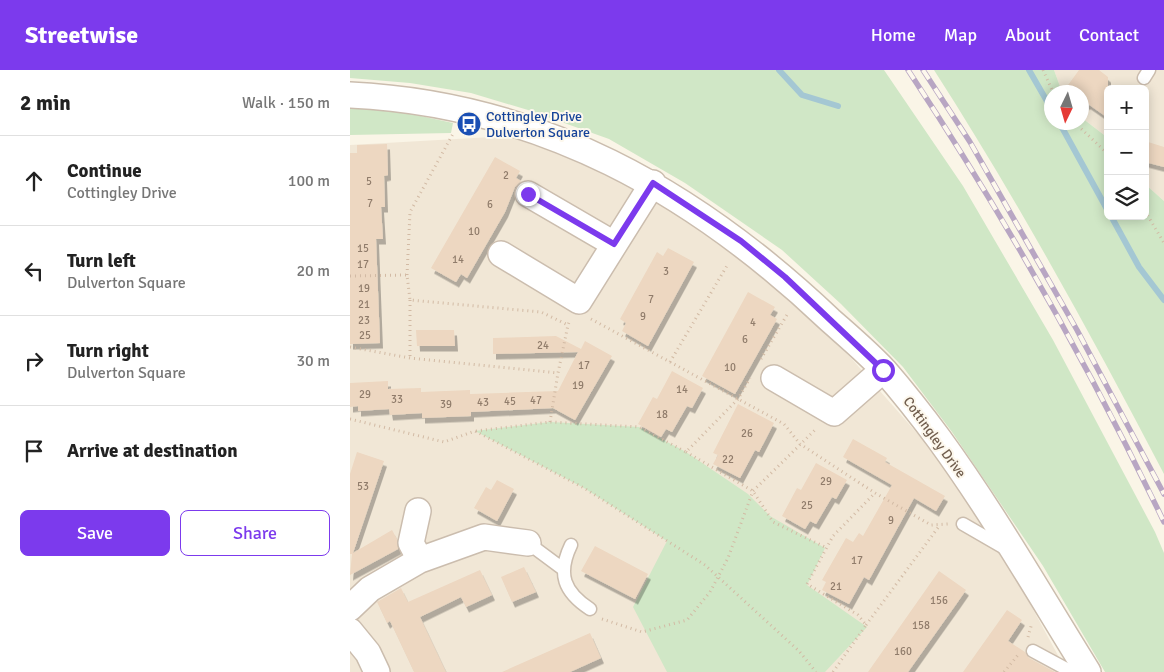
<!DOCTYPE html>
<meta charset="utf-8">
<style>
:root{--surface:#fff;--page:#f2f2f2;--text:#222;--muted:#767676;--line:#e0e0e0;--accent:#7c3aed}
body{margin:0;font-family:Signika,sans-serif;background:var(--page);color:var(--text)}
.controls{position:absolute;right:15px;top:15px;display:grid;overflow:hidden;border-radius:8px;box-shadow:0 2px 12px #0003}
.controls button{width:45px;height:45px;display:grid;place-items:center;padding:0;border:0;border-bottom:1px solid var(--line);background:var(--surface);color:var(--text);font:25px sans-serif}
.compass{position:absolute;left:694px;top:15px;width:45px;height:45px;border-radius:50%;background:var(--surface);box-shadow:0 2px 12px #0003;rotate:185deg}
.stop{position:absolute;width:15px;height:15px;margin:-11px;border:4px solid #7c3aed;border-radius:50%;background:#fff}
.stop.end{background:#7c3aed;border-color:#fff;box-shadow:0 1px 5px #0008}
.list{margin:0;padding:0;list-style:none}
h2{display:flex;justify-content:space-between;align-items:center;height:65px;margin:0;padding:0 20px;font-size:21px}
h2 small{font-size:16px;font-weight:400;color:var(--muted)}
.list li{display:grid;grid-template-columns:32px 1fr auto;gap:15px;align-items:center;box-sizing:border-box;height:90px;padding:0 20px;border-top:1px solid var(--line)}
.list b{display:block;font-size:19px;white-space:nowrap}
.list p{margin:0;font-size:16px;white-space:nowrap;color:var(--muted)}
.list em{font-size:16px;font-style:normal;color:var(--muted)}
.actions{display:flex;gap:10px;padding:15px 20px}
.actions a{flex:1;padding:11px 0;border:1px solid var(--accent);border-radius:8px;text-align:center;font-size:18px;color:var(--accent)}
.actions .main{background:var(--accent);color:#fff}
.icon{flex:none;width:28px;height:28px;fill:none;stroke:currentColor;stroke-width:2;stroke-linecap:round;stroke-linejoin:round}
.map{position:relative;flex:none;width:814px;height:602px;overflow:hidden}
header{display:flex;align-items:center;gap:30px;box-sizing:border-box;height:70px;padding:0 25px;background:var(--accent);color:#fff}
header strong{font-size:24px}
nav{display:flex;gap:28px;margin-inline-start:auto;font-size:18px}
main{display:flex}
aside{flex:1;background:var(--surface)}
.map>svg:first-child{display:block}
.residential{fill:#f1e7d6}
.green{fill:#d0e7c6}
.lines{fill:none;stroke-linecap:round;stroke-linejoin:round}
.stream{stroke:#a4c7d3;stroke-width:6}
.building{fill:#edd7c1;filter:url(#shadow)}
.lane-casing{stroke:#cbbdae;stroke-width:15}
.street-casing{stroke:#cbbdae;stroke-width:28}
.path{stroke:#d2baa4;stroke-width:3;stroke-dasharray:1 4;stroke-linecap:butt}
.lane{stroke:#fff;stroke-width:12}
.street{stroke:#fff;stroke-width:25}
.rail-casing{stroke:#b8a6c3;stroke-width:5.5}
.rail{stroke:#fdf8ed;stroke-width:4;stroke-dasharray:11;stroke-linecap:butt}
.route{stroke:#7c3aed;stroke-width:6}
.labels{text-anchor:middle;stroke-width:4;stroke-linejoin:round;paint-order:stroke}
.number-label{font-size:11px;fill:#907c6b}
.transit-label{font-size:14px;fill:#164399;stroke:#fdf8ed;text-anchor:start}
.street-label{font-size:14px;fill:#715e4e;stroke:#fdf8ed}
</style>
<header>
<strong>Streetwise</strong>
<nav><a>Home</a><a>Map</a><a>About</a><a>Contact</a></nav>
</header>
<main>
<aside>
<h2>2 min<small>Walk · 150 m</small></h2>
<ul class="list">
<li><svg class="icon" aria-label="ahead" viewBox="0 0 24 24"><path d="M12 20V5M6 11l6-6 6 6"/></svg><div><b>Continue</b><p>Cottingley Drive</p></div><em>100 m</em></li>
<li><svg class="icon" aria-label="left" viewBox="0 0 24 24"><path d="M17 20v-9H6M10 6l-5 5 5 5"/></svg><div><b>Turn left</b><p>Dulverton Square</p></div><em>20 m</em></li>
<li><svg class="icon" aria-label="right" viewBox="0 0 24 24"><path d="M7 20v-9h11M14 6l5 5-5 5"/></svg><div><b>Turn right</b><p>Dulverton Square</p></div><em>30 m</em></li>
<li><svg class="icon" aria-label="arrive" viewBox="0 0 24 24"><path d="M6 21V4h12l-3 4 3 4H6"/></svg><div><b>Arrive at destination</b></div></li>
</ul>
<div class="actions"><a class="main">Save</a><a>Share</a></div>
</aside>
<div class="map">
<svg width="814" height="602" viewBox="0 0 814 602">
<defs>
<filter id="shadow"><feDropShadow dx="3" dy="5.5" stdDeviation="0" flood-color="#0004"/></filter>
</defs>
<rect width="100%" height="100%" fill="#faf5e7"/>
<path class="residential" d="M 704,0 L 814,0 L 814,131 L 795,114 L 795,19 L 758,19 L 758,68 L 732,48 L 732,22 L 712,22 Z
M 159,66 L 247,98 L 346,155 L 427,216 L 501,288 L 580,378 L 654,486 L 717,602 L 0,602 L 0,75 Z"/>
<path class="green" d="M 0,0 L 534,0 L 613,116 L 703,270 L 805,462 L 814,483 L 814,602 L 755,602 L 693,496 L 602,362 L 553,297 L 491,234 L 432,180 L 335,113 L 259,69 L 178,40 L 121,23 L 60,13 L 0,8 Z
M 584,0 L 704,0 L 712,22 L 702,22 L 702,52 L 732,52 L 732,48 L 758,68 L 758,146 L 795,146 L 795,114 L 814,131 L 814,404 C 742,266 668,131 584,0 Z
M 8,38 L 43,40 L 103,53 L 101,63 L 0,65 L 0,39 Z
M 200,352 L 289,357 L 336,382 L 398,424 L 420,446 L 475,478 L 457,515 L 517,557 L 475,602 L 317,602 L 283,537 L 317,471 L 234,418 L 125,361 Z"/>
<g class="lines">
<path class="stream" d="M 429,0 L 452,25 L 488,36
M 679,0 L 702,40
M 709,52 L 758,141
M 761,146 L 789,197 L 814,230"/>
</g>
<path class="building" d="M 729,0 L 749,0 L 758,7 L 758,48 L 738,34 L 732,35 L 732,22 L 713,22 Z
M 795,71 L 814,77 L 814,97 L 795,92 Z
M 37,74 L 38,105 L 34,106 L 35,137 L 31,137 L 33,169 L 26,169 L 30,273 L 0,274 L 0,83 L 7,83 L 7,75 Z
M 145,87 L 170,101 L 166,108 L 171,111 L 165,117 L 155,142 L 117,208 L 111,204 L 106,212 L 81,198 Z
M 318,178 L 344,192 L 298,276 L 272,261 L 276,253 L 270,249 L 307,182 L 313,186 Z
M 398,222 L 425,237 L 420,245 L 427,249 L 385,324 L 352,306 Z
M 66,260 L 104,260 L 105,276 L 67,276 Z
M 206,266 L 231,279 L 235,271 L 262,286 L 225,350 L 203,338 L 121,342 L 121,346 L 72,348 L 72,343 L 40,345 L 39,339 L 8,341 L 8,336 L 0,337 L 0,313 L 38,311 L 38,319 L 71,318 L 71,322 L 120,320 L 120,324 L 208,321 L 228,282 L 143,284 L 143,268 Z
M 322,301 L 353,318 L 342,338 L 337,336 L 322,362 L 316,359 L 311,367 L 288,354 L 303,327 L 307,329 Z
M 388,334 L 424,353 L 409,382 L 405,380 L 390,408 L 363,394 L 368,385 L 363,383 Z
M 503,369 L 537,388 L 535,392 L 595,426 L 586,441 L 564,428 L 519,510 L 514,507 L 499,534 L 472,520 L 476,512 L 472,510 L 496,468 L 503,472 L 509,463 L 513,466 L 542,415 L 493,387 Z
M 7,382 L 34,391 L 3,483 L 42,460 L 47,469 L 48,479 L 0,505 L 2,484 L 0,484 L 0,404 Z
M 466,393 L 497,410 L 486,429 L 482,427 L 466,454 L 460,451 L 455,459 L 432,446 L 447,418 L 451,420 Z
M 147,410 L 164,419 L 147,451 L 124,438 L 136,417 L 141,420 Z
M 245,476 L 298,504 L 285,529 L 231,501 Z
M 174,497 L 186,522 L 162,532 L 151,507 Z
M 130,500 L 142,525 L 116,537 L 111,527 L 70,547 L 96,602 L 64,602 L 40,551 L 37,553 L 27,532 L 51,518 L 58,532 Z
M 589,501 L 616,520 L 607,533 L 558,602 L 518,602 Z
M 657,540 L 672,550 L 658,571 L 675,582 L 679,588 L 705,602 L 613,602 Z
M 240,563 L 251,588 L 220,602 L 152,602 Z"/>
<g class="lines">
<defs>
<path id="lane" d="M 794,8 L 799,0
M 613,454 L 658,480
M 178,473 L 213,499
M 221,475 C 207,504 214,522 240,539
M 683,581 L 722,602"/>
<path id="street" d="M 0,25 C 190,34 344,121 480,250 C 498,266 517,282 534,300 C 553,322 572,346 589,369 C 643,443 690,525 738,602
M 178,124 L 264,174
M 151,184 L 229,231 L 303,113
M 424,308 L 484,343 L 533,300
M 68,441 L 61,473 L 70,490
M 0,538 L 20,519 L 70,490 L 134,467 L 178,473
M 0,561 L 18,583 L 27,602"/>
</defs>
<use href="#lane" class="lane-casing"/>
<use href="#street" class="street-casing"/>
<path class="path" d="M 693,0 L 703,22
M 724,52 L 758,84
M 795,141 L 814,173
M 57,205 L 60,142 L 104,62
M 0,206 L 57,205 L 60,230 L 191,242 L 218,255 L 220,250
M 60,230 L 60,288
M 241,249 L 434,354 L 450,374 L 525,423 L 581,455 L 598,454
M 0,277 L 60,288 L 208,303
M 411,289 L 438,243
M 320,292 L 378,194
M 0,349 L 94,372 L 125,361 L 234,418 L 355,495 L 449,581 L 466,602
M 200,352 L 208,303 L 218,255
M 126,361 L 200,352 L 289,357 L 336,382 L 388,329 L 400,308
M 336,382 L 403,421 L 423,452 L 477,478
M 252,549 L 292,562 L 337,550 L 360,522 L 378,488 L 403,421 L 466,359
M 516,555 L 590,455
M 678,567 L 682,553
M 483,602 L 516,555 L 508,545 L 457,514 L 483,466 L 525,423
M 654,602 L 668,585"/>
<use href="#lane" class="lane"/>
<use href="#street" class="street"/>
<defs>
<path id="rail" d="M 558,0 C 653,144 739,296 814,452
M 573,0 L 620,72 L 727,260 L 814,424"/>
</defs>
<use href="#rail" class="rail-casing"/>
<use href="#rail" class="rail"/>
</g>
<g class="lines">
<path class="route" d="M 178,124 L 264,174 L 303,113 L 391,171 L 435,207 L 533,300"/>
</g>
<defs>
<symbol id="bus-disc" viewBox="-11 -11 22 22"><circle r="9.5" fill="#1a4fb4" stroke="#fdf8ed"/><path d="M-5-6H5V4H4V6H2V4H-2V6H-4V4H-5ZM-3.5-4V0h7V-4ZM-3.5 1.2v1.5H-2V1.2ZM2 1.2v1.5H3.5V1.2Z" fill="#fff"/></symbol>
</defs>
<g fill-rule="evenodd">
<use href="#bus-disc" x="105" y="40" width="28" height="28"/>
</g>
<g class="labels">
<g class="number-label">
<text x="156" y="109">2</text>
<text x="19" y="115">5</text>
<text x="20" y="137">7</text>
<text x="140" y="138">6</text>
<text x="124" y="165">10</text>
<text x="13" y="182">15</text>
<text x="108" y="193">14</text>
<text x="13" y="198">17</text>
<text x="316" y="205">3</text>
<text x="14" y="222">19</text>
<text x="301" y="233">7</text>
<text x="14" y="238">21</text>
<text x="293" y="250">9</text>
<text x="14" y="254">23</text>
<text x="403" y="256">4</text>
<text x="15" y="269">25</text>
<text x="395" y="273">6</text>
<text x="193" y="279">24</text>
<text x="234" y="299">17</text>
<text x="380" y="301">10</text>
<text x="228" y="319">19</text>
<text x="332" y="323">14</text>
<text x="15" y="328">29</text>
<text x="47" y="333">33</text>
<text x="186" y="334">47</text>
<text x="160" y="335">45</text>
<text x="133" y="336">43</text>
<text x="96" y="338">39</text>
<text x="312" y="348">18</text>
<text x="397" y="367">26</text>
<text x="378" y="393">22</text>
<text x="476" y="415">29</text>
<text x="13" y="420">53</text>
<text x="457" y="439">25</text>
<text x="541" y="454">9</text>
<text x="507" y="494">17</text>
<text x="486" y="520">21</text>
<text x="589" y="534">156</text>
<text x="571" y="559">158</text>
<text x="553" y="585">160</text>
</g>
<g class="transit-label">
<text x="136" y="51">Cottingley Drive<tspan x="136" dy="16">Dulverton Square</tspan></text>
</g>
<g class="street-label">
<text transform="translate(585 367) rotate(54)" y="5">Cottingley Drive</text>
</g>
</g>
</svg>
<div class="controls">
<button>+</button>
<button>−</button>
<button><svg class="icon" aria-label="layers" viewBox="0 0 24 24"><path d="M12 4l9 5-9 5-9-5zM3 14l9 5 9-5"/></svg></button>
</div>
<svg class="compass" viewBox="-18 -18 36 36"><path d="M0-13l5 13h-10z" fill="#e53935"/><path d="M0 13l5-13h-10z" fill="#767676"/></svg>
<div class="stop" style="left:533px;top:300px"></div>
<div class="stop end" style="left:178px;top:124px"></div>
</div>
</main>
